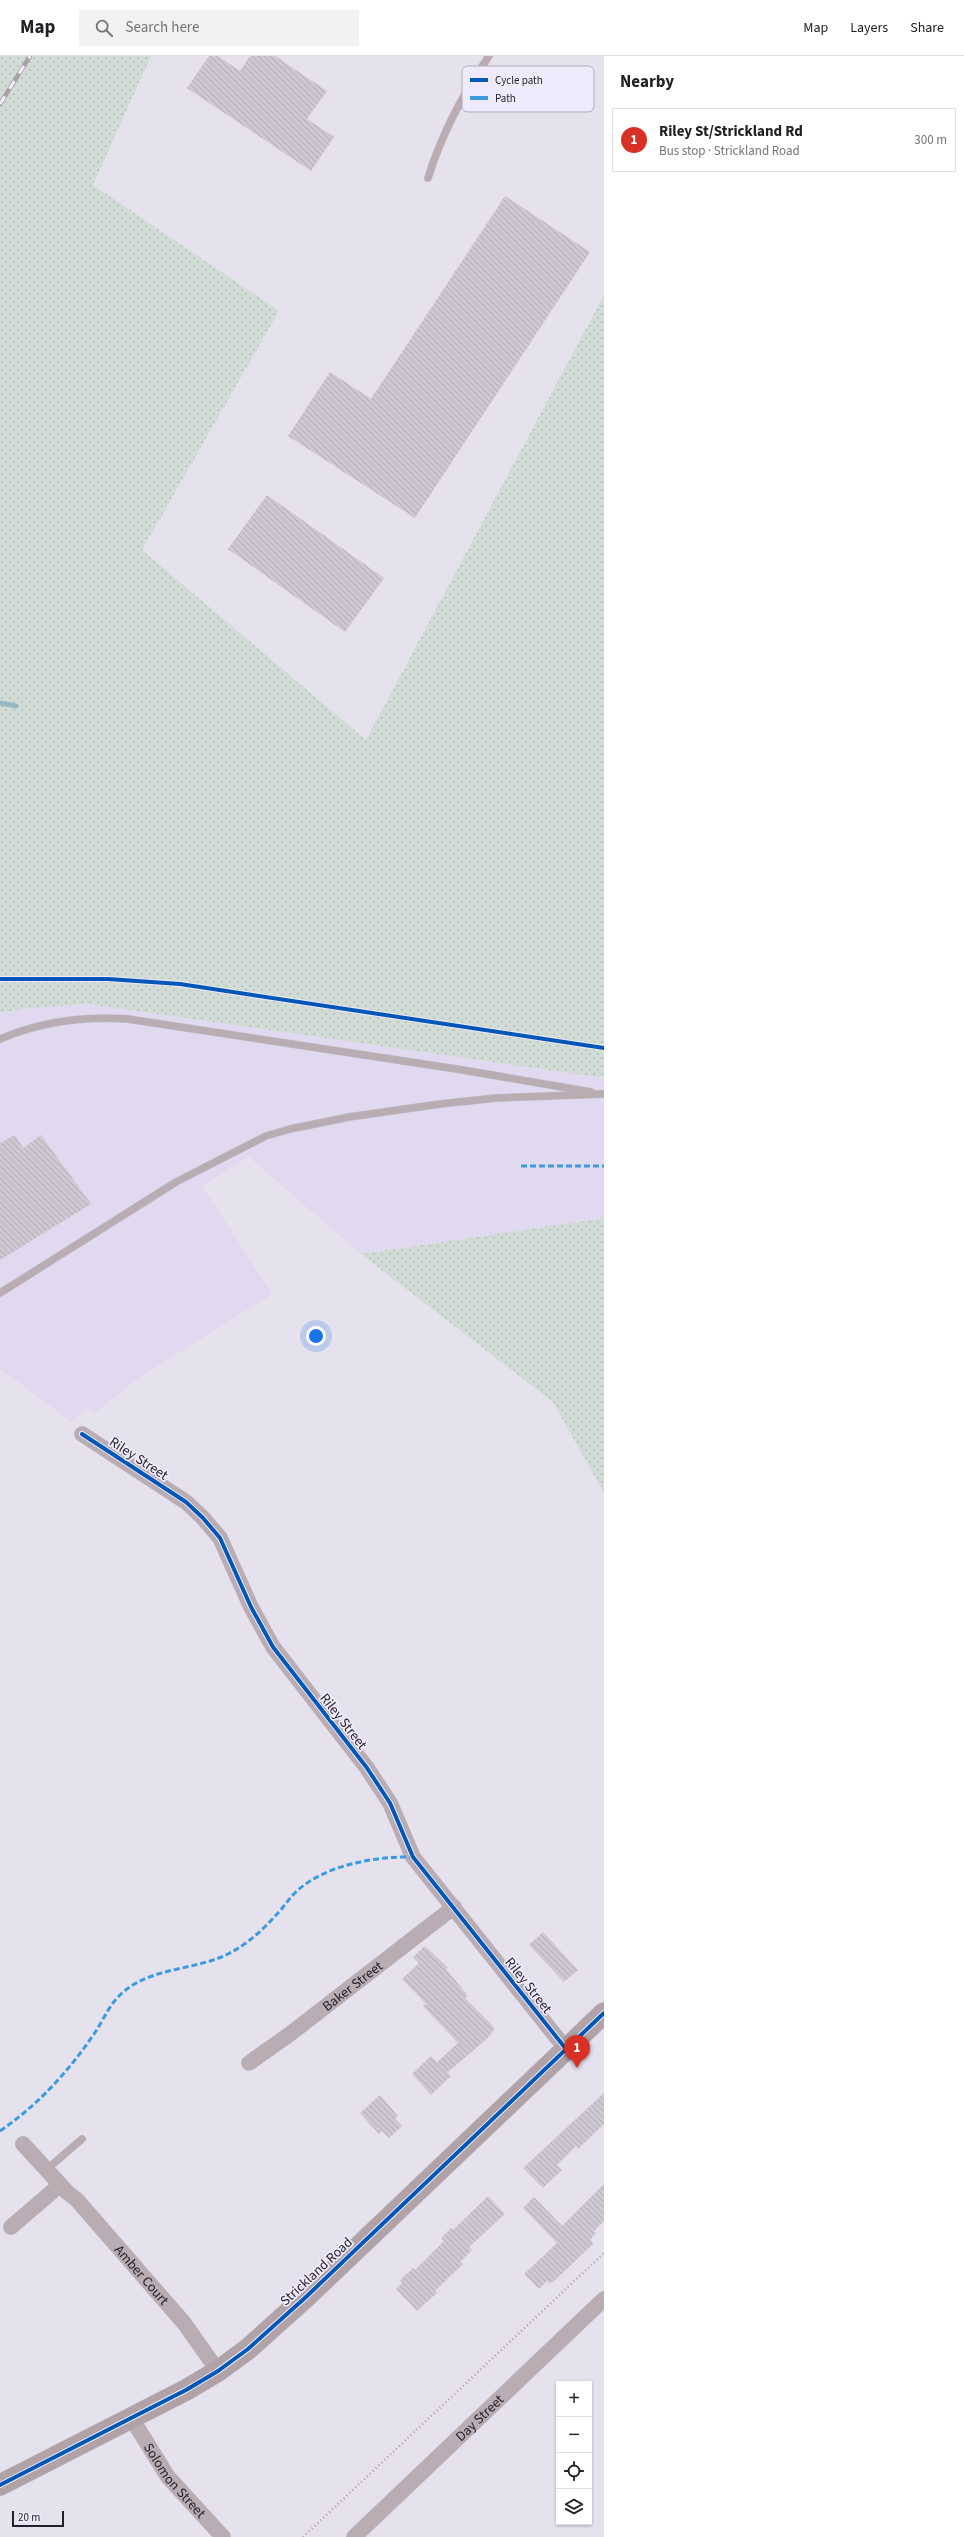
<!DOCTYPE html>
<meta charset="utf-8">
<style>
:root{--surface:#fff;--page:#f2f2f2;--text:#202124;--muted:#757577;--line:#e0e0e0;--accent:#d93025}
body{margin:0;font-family:"Source Sans 3",sans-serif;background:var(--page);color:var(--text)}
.controls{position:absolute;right:12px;bottom:12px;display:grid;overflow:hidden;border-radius:0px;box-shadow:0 1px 3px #0004}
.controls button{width:36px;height:36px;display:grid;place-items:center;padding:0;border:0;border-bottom:1px solid var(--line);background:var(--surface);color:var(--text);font:20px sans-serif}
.scale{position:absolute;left:12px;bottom:10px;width:52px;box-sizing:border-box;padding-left:4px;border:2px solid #211f27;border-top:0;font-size:11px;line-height:14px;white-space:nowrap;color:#211f27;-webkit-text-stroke:3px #efeafc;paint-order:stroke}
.you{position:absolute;left:316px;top:1280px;width:14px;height:14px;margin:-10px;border:3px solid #fff;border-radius:50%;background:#1a73e8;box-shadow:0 0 0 6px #1a73e833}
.badge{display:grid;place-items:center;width:26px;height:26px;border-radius:50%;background:var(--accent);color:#fff;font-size:13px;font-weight:700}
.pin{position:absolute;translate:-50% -33px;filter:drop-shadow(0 1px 2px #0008)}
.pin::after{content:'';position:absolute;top:21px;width:14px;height:12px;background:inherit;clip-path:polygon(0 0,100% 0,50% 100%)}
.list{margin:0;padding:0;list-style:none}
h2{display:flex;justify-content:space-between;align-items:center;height:52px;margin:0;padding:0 16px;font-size:17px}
h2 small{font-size:13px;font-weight:400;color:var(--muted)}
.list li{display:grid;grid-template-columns:26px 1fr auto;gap:12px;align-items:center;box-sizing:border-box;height:64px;margin:0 8px 8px;padding:0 8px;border:1px solid var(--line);border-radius:0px}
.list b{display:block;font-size:15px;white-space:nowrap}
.list p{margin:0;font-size:13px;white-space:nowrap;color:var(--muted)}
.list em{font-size:13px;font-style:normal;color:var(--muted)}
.icon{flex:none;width:22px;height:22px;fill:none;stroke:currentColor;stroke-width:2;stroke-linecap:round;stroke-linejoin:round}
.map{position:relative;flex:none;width:604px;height:2481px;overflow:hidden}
header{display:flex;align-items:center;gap:24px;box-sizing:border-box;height:56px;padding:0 20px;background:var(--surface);border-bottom:1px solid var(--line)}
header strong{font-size:19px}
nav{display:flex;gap:22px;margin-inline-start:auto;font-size:14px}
.search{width:280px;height:36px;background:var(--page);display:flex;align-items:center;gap:10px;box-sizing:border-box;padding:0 14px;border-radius:0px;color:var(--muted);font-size:15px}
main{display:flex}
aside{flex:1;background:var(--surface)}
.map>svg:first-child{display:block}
.built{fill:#e0d9ef}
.grass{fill:url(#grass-dots)}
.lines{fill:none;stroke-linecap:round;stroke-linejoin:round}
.stream{stroke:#9ab8c2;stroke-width:5}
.building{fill:url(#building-back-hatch)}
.lane-casing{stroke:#c3bfc9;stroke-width:8}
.street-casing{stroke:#c3bfc9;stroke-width:16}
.secondary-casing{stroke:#c3bfc9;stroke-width:22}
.path{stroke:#aaa1a7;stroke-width:2.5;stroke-dasharray:1 3;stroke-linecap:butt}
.lane{stroke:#b9acb2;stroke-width:7}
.street{stroke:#b9acb2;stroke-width:15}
.secondary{stroke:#b0a2a7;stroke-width:21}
.rail-casing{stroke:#aaa1a6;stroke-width:4.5}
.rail{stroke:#efeafc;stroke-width:3;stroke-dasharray:9;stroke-linecap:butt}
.quiet{stroke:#3c9be0;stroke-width:3;stroke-dasharray:6 3;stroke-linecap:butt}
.cycleway-casing{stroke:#efeafc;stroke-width:6}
.cycleway{stroke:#0057b8;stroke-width:4}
.labels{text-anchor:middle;stroke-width:3.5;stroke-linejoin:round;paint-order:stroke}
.street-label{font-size:14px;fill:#211f27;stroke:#efeafc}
.key{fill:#efeafc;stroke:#b1adbc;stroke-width:1}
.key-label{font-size:11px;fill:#211f27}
</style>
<header>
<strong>Map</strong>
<div class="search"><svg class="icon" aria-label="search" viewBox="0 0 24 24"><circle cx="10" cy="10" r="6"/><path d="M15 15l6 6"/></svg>Search here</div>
<nav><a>Map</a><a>Layers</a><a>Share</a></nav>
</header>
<main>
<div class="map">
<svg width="604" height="2481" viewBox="0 0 604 2481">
<defs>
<pattern id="grass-dots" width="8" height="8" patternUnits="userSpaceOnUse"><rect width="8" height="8" fill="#d2dcd6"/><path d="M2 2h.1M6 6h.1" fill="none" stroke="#b4bcb8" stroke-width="1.8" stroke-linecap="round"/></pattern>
<pattern id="building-back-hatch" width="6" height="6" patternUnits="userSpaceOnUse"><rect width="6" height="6" fill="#cfc8d2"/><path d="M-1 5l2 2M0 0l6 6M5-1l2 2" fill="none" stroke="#b1abb4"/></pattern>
</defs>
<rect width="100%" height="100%" fill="#e5e1ed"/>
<path class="built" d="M 88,948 L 604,1022 L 604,1162 L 361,1198 L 249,1101 L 202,1130 L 272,1238 L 143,1319 L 94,1357 L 87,1352 L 72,1366 L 0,1313 L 0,957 L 28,952 Z"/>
<path class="grass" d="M 0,0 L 151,0 L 93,129 L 279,255 L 142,494 L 366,684 L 604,239 L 604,1022 L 88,948 L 29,952 L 0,957 Z
M 604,1162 L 604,1437 L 553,1346 L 361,1198 Z"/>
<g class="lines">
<path class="stream" d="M 0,647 L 16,650"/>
</g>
<path class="building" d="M 209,0 L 218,0 L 240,15 L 250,0 L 275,0 L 327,35 L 307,63 L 334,81 L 311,115 L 187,32 Z
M 505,140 L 590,196 L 415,462 L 288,380 L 330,316 L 371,343 Z
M 267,439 L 384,522 L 345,576 L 228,493 Z
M 15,1079 L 23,1092 L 41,1079 L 91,1148 L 0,1204 L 0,1087 Z
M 543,1876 L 578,1914 L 564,1926 L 529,1889 Z
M 425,1890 L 448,1912 L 446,1913 L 468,1940 L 465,1942 L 495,1972 L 489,1981 L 447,2017 L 451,2020 L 431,2039 L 412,2018 L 431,2000 L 437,2006 L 458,1987 L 423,1950 L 426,1948 L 402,1923 L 419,1907 L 413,1901 Z
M 604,2037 L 604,2068 L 578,2093 L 576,2090 L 557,2109 L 562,2114 L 543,2132 L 523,2112 Z
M 380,2039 L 398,2060 L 395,2063 L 402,2070 L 389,2082 L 382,2075 L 379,2078 L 360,2057 Z
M 604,2128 L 604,2165 L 594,2175 L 596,2177 L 591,2183 L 593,2188 L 553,2226 L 549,2227 L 547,2225 L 539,2233 L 524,2218 L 557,2187 L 523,2152 L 534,2141 L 562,2170 Z
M 488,2140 L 505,2158 L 469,2191 L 472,2194 L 460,2206 L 463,2208 L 435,2235 L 437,2237 L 417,2255 L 396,2233 L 402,2227 L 400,2224 L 413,2212 L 415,2214 L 444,2185 L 441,2182 L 451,2172 L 453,2174 Z"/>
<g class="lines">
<defs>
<path id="lane" d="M 428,122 C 442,77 462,39 489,0
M 0,983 C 42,965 83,960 128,963 L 463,1014 L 591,1036
M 0,1237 L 176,1126 L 266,1080 L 290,1073 L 349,1061 L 440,1048 L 496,1042 L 604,1038
M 46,2114 L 82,2083"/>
<g id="street">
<path d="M 82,1378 L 186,1446 L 203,1462 L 220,1482 L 251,1551 L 273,1591 L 367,1712 L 390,1747 L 413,1801 L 566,1993"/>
<path id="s1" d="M 249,2007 L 290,1978 L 454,1851"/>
<path id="s2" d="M 23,2088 L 67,2136 L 77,2144 L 184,2267 L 218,2315"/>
<path d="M 11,2171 L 60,2129"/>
<path id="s3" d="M 132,2363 L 168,2421 L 223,2481"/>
<path id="s4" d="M 354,2481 L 604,2243"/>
</g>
<path id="secondary" d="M 0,2429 L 186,2334 L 218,2315 L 248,2293 L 307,2240 L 604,1957"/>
</defs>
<use href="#lane" class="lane-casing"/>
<use href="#street" class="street-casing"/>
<use href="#secondary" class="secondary-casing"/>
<path class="path" d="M 303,2481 L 604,2197"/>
<use href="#lane" class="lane"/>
<use href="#street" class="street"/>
<use href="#secondary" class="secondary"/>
<defs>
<path id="rail" d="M 0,48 L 30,0"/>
</defs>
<use href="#rail" class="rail-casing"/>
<use href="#rail" class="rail"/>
<path class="quiet" d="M 521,1110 L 604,1110
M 0,2075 C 38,2049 68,2016 94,1978 C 103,1965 109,1949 121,1938 C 150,1911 193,1915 228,1898 C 246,1889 263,1874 277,1858 C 284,1851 289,1842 297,1835 C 325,1809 376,1800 413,1801"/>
<defs>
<path id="cycleway" d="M 0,923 L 108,923 L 180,928 L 604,992
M 82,1378 L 186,1446 L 203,1462 L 220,1482 L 251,1551 L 273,1591 L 367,1712 L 390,1747 L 413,1801 L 566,1993
M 0,2429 L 186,2334 L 218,2315 L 248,2293 L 307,2240 L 604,1957"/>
</defs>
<use href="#cycleway" class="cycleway-casing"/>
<use href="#cycleway" class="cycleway"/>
</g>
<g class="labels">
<g class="street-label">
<text transform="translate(139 1402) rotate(33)" y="5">Riley Street</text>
<text transform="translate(344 1665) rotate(52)" y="5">Riley Street</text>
<text transform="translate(529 1929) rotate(52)" y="5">Riley Street</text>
<text dy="5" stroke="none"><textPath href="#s1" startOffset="129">Baker Street</textPath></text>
<text transform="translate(316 2215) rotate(-43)" y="5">Strickland Road</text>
<text dy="5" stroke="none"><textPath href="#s2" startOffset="177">Amber Court</textPath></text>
<text dy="5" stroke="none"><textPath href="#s4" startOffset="173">Day Street</textPath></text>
<text dy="5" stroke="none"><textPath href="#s3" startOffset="75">Solomon Street</textPath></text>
</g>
</g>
<rect x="462" y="10" width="132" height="46" rx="6" class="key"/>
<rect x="470" y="22" width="18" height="4" fill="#0057b8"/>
<rect x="470" y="40" width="18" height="4" fill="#3c9be0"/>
<g class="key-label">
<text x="495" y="28">Cycle path</text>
<text x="495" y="46">Path</text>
</g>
</svg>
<div class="controls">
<button>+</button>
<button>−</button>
<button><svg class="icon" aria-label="locate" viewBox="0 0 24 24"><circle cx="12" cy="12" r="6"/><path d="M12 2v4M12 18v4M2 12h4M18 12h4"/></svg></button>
<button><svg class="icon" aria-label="layers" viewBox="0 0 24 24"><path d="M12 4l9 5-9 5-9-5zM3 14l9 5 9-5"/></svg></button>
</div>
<div class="scale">20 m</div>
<div class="you"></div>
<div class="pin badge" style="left:577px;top:2012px">1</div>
</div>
<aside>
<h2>Nearby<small></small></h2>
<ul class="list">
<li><span class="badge">1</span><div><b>Riley St/Strickland Rd</b><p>Bus stop · Strickland Road</p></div><em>300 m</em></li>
</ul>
</aside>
</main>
